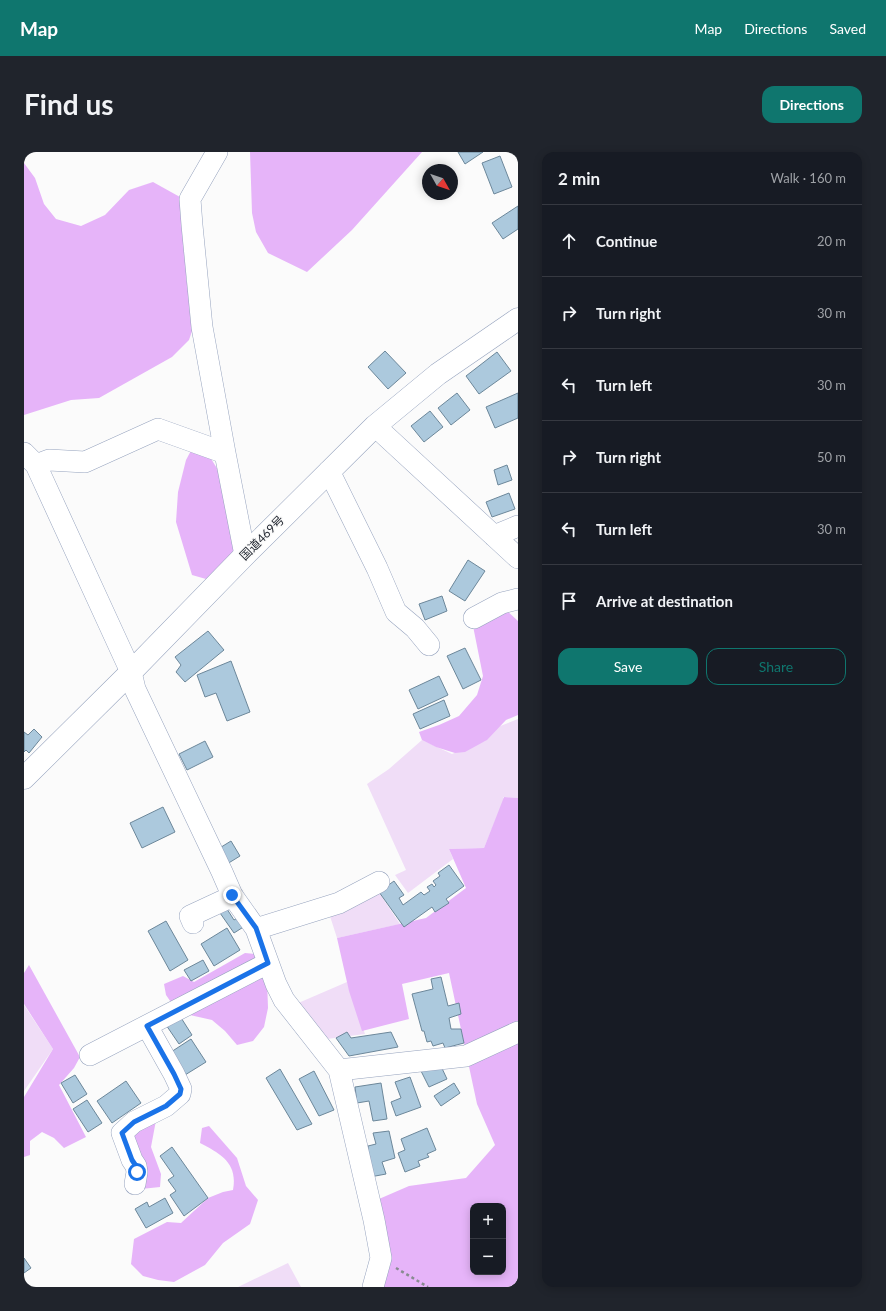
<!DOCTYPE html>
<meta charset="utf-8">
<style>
:root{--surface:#171b24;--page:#20242c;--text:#f1f3f6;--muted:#9ea1a6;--line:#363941;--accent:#0f766e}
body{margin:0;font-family:Lato,"Noto Sans JP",sans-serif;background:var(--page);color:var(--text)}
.controls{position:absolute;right:12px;bottom:12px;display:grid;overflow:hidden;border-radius:8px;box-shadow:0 2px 10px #0003}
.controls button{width:36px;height:36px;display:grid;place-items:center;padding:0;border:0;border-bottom:1px solid var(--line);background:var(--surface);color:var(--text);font:20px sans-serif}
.compass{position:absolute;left:398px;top:12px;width:36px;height:36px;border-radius:50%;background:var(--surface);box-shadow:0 2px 10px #0003;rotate:130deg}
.stop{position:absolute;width:12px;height:12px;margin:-9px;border:3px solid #1a73e8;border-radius:50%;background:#fff}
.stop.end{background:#1a73e8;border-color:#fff;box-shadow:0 1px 4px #0008}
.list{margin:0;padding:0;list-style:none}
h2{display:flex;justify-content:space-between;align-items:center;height:52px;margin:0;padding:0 16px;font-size:17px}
h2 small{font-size:13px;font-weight:400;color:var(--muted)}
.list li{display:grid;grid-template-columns:26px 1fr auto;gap:12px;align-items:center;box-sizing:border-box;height:72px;padding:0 16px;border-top:1px solid var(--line)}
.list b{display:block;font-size:15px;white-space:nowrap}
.list em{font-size:13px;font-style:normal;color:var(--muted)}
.actions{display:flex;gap:8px;padding:12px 16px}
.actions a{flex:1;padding:9px 0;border:1px solid var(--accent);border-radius:12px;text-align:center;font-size:14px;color:var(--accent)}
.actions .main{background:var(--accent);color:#fff}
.icon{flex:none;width:22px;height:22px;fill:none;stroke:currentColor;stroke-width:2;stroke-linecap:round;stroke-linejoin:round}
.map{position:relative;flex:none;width:494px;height:1135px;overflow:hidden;border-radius:12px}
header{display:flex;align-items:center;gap:24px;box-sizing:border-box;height:56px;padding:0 20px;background:var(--accent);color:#fff}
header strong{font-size:19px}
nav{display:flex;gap:22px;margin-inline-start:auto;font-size:14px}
.intro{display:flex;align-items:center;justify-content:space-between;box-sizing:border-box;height:96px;padding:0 24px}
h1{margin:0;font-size:28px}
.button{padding:10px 18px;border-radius:12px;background:var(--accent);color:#fff;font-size:14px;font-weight:700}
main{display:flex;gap:24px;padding:0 24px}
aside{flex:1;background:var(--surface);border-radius:12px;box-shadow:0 2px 10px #0003}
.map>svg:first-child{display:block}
.green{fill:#f0ddf7}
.forest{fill:#e6b4f9;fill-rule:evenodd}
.building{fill:#acc9dd;stroke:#6c879a}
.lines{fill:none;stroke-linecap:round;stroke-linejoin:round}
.minor-casing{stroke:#96a3be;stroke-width:22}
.highway-casing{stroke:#96a3be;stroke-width:23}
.path{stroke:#888b90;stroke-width:2.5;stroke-dasharray:3 3;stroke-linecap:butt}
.minor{stroke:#fff;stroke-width:21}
.highway{stroke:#fff;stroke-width:22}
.route{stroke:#1a73e8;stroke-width:5}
.labels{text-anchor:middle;stroke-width:3;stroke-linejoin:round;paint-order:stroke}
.street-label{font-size:12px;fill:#1e232d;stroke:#fbfbfb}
</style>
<header>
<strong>Map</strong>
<nav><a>Map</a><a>Directions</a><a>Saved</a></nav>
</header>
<div class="intro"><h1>Find us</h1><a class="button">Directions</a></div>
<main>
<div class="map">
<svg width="494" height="1135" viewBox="0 0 494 1135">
<rect width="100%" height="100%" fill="#fbfbfb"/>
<path class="green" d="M 494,567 L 494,646 L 479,645 L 480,647 L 460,696 L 425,697 L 429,707 L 384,741 L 371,723 L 382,718 L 343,632 L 365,617 L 398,588 L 428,602 L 461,589 L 471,576 Z
M 352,736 L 376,772 L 313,786 L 305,761 Z
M 323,830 L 341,882 L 295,888 L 265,855 Z
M 0,853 L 29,897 L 0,939 Z
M 264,1111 L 277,1135 L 214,1135 Z"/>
<path class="forest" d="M 226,0 L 398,0 L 328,78 L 283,120 L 244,101 L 232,80 L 228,61 Z
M 0,11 L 11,26 L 20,52 L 32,67 L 57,74 L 81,63 L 105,38 L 129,30 L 156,45 L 163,89 L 162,126 L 171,170 L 165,188 L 148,205 L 75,246 L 47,248 L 0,263 Z
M 170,293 L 186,305 L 205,336 L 210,398 L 195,417 L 182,427 L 168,423 L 152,370 L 154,340 L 162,308 Z
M 480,456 L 494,469 L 494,563 L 482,568 L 463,588 L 441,600 L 431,601 L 412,595 L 398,588 L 395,580 L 415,573 L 435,564 L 453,543 L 459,524 L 448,469 Z
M 480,645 L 494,646 L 494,1135 L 350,1135 L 348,1050 L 385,1034 L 442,1026 L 471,993 L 453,952 L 425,821 L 378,832 L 385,867 L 338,879 L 325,839 L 313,786 L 402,766 L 442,736 L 425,697 L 460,696 ZM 449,1054 L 479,1054 L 479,1120 L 449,1120 Z
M 221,801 L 231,802 L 243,827 L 244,856 L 240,875 L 229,889 L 213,893 L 201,879 L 188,868 L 157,861 L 151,856 L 142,843 L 140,832 L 159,824 L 170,830 Z
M 5,813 L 56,905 L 50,916 L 35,933 L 62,985 L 40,996 L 30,986 L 18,980 L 6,989 L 6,1003 L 0,1005 L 0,945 L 29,897 L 0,852 L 0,821 Z
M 133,963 L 127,995 L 137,1022 L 136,1035 L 117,1037 L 106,974 Z
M 185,974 L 213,1006 L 222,1034 L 234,1048 L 226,1072 L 199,1091 L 181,1113 L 150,1130 L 134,1128 L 119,1124 L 107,1112 L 110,1087 L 143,1070 L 157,1071 L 184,1046 L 199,1040 L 209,1038 C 214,1011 197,1002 176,991 L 178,976 Z"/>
<path class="building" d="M 434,0 L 459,0 L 441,12 Z
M 476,4 L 488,35 L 470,42 L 458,11 Z
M 494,54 L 494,77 L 479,87 L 468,71 Z
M 361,199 L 382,221 L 364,237 L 344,215 Z
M 473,200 L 487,219 L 455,242 L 442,224 Z
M 433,241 L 446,258 L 427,273 L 414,256 Z
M 494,241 L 494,266 L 471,276 L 462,255 Z
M 406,259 L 419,275 L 400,290 L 387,274 Z
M 483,313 L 488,328 L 474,333 L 470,318 Z
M 485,341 L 491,357 L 468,365 L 462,350 Z
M 444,408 L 461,419 L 441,449 L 425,439 Z
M 418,444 L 423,459 L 401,468 L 395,452 Z
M 184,479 L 200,498 L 161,530 L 152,520 L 157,513 L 151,505 Z
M 441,496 L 457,528 L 439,537 L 423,504 Z
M 207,509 L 226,560 L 203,569 L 192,541 L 181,545 L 173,523 Z
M 415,524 L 424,543 L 394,557 L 385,538 Z
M 420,548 L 426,564 L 396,577 L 389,562 Z
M 10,577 L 18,585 L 5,601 L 2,598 L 0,600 L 0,580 L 4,583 Z
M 181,589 L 189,605 L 163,618 L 155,602 Z
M 139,655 L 151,680 L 118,696 L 106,671 Z
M 207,689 L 216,704 L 203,712 L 194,697 Z
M 425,713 L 440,734 L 422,747 L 425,751 L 411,760 L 408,755 L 380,775 L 355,740 L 370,729 L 380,743 L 375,746 L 379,753 L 397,740 L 400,743 L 406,739 L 403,735 L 408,732 L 410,735 L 412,733 L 409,729 L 416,724 L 414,721 Z
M 203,757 L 210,768 L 215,765 L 221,774 L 210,781 L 196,761 Z
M 142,769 L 164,808 L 146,819 L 124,779 Z
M 203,776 L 216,798 L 190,814 L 177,792 Z
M 179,808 L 185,819 L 167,829 L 160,818 Z
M 417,825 L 424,854 L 435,851 L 437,862 L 425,866 L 427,877 L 437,877 L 440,891 L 421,896 L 419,891 L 409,894 L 407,889 L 403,890 L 400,879 L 398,879 L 388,842 L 409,837 L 407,827 Z
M 154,861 L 168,883 L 155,892 L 140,870 Z
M 323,880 L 327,886 L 367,880 L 374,895 L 325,904 L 312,886 Z
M 167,887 L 182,910 L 161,923 L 147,900 Z
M 415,910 L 423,927 L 405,935 L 397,919 Z
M 256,917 L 288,972 L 273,978 L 242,926 Z
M 290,919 L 310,958 L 295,964 L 275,927 Z
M 51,923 L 63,942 L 49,951 L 37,931 Z
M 386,925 L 397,955 L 372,964 L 367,950 L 377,946 L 371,930 Z
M 102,929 L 117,951 L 88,971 L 73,949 Z
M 357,931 L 363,967 L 349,969 L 345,949 L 333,951 L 331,935 Z
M 430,931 L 436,941 L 417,954 L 410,944 Z
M 63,948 L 78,971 L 64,980 L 49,957 Z
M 403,976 L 412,998 L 403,1002 L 405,1005 L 394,1009 L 396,1014 L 381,1020 L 374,1001 L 381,998 L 377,987 Z
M 365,979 L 371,1006 L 358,1010 L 362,1022 L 346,1025 L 344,994 L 352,992 L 349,981 Z
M 148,995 L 184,1046 L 160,1064 L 146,1043 L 152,1039 L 144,1028 L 150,1024 L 136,1004 Z
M 141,1046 L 149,1061 L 122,1076 L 111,1057 L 123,1050 L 125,1055 Z
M 0,1106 L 7,1116 L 0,1121 Z"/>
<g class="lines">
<defs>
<path id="minor" d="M 193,0 L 166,47 L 168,73 L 178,175 L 201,301 L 221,403
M 351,274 L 494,406
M 0,301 L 12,313 L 107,520 L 111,537 L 198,720 L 208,743 L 232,777 L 252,832 L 260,848 L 315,918 L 350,1068 L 357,1106 L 349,1135
M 12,313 L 25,308 L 61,310 L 134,277 L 201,301
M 305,319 L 353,416 L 372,460 L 391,476 L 405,493
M 470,384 L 494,374
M 450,466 L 478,451 L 494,447
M 169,771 L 166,764 L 209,744
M 232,777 L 315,751 L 355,730
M 66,903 L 244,811
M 315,918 L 442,904 L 494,880
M 111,1032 L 113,1020 L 112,1014 L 108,1008 L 98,981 L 110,970 L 142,954 L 156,942 L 157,937 L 150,922 L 123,874"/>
<path id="highway" d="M 0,626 L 107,520 L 221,403 L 351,274 L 414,222 L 494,167"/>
</defs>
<use href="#minor" class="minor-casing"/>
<use href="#highway" class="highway-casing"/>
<path class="path" d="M 372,1116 L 404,1135"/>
<use href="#minor" class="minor"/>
<use href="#highway" class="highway"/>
</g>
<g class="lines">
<path class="route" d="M 113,1020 L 112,1014 L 108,1008 L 98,981 L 110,970 L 142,954 L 156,942 L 157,937 L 150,922 L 123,874 L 244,811 L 232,776 L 208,743"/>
</g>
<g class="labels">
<g class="street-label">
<text transform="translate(238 386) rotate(-45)" y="4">国道469号</text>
</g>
</g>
</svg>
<div class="controls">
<button>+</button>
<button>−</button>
</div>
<svg class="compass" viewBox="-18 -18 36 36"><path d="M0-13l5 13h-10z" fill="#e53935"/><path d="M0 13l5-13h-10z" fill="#9ea1a6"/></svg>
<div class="stop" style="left:113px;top:1020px"></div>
<div class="stop end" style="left:208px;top:743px"></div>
</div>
<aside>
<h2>2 min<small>Walk · 160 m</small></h2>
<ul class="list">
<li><svg class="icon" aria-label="ahead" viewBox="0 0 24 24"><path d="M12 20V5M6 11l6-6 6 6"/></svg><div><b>Continue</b></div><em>20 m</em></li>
<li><svg class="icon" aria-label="right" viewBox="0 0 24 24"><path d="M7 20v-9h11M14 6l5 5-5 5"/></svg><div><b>Turn right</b></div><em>30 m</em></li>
<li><svg class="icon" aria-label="left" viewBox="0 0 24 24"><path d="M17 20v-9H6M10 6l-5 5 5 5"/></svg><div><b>Turn left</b></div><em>30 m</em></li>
<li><svg class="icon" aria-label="right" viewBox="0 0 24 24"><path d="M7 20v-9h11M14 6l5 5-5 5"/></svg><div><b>Turn right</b></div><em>50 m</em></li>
<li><svg class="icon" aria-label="left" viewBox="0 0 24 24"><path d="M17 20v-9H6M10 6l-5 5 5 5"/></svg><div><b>Turn left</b></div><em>30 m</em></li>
<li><svg class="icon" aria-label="arrive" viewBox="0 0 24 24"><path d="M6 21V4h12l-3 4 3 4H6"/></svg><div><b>Arrive at destination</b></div></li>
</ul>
<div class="actions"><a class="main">Save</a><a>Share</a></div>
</aside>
</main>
